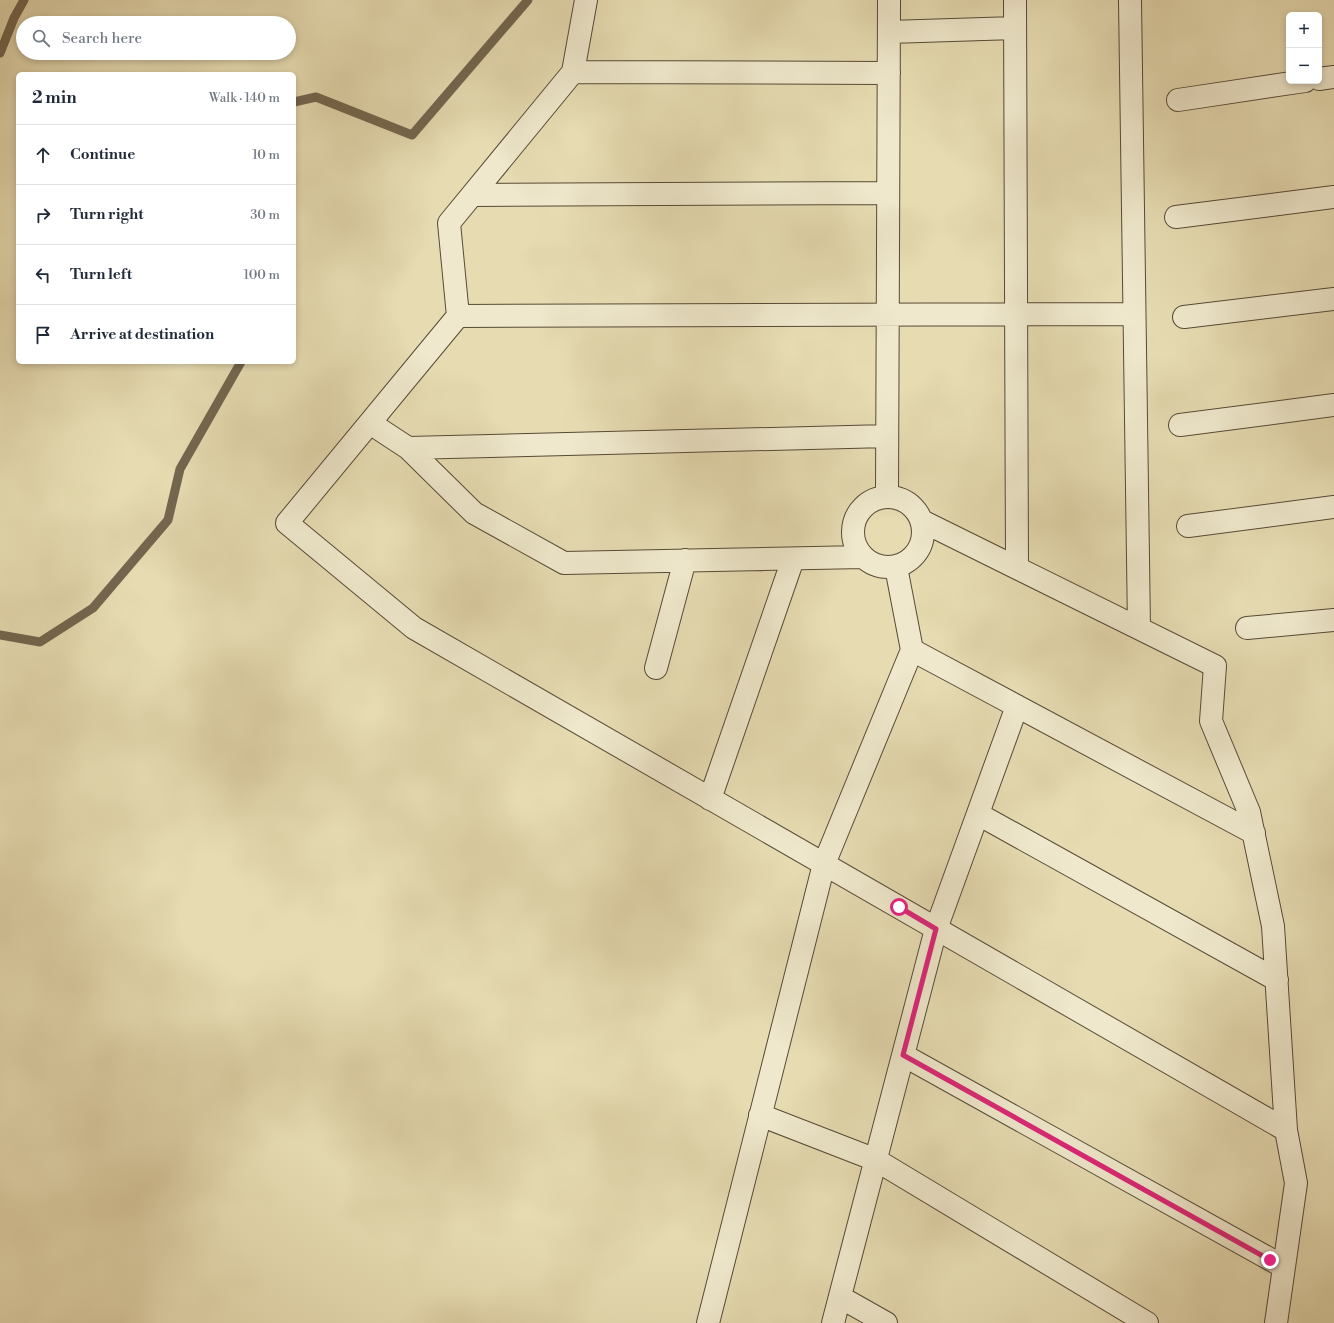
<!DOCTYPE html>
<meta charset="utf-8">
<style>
:root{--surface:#fff;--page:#f6f6f7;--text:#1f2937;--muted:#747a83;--line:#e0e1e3}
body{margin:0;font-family:"Libre Bodoni",serif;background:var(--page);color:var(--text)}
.controls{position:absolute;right:12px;top:12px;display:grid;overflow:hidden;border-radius:6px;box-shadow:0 2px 6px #0003}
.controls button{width:36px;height:36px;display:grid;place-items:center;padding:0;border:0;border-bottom:1px solid var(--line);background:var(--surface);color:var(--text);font:20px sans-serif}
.stop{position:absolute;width:12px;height:12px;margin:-9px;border:3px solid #db2777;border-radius:50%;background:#fff}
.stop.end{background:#db2777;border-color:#fff;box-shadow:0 1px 4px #0008}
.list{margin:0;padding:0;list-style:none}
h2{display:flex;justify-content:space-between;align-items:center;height:52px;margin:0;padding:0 16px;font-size:17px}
h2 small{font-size:13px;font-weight:400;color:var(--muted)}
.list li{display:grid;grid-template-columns:26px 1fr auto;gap:12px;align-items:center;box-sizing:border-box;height:60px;padding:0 16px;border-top:1px solid var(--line)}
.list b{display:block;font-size:15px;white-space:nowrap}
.list em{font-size:13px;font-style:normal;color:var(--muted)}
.icon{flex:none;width:22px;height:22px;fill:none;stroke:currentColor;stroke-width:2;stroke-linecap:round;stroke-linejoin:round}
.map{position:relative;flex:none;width:1334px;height:1323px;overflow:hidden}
.search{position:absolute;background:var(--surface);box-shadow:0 2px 6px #0003;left:16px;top:16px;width:280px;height:44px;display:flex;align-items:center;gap:10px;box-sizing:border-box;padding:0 14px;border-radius:22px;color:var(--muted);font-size:15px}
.panel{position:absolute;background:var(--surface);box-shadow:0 2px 6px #0003;left:16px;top:72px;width:280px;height:292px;border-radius:6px}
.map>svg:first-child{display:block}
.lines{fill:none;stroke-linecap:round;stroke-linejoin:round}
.stream{stroke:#73664f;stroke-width:9}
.minor-casing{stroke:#574a37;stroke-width:24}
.minor{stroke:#efe8cc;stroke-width:22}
.route{stroke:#db2777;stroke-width:5}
</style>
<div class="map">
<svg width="1334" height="1323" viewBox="0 0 1334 1323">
<rect width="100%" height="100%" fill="#e6dbb1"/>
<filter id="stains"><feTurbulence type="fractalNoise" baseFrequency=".005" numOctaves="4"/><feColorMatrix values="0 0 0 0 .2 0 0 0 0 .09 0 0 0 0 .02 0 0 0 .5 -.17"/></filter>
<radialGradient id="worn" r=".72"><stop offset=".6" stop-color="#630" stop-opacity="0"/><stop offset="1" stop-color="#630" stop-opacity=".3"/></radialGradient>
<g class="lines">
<path class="stream" d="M 0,53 L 14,18 L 24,0
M 294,102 L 316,97 L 412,135 L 528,0
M 0,635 L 40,642 L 93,608 L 168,520 L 180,469 L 241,362"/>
<defs>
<path id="minor" d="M 586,0 L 573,72 L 449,223 L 458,316 L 287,523 L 414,628 L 1286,1130 L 1273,926 L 1249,812 L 1211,721 L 1215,666 L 922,521
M 1015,0 L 1017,568
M 1130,0 L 1139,628
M 889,32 L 1015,28
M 573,72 L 889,73
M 1319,79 L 1334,77
M 1178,100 L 1305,81
M 473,195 L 888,193
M 1176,217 L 1334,197
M 458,316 L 1134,314
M 1184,317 L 1334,299
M 370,423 L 408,448 L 887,436
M 1180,425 L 1334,405
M 408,448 L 474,513 L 564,563 L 863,557
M 887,496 L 889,0
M853 532a35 35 0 1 1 70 0a35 35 0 1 1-70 0Z
M 1188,526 L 1334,507
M 1247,628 L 1334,620
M 912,650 L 1254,833
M 656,668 L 685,560
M 710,799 L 793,559
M 978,814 L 1277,980
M 903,1055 L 1284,1267
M 760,1115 L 876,1160 L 1147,1323
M 840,1297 L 886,1323
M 708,1323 L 824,864 L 912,650 L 896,567
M 833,1323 L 936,929 L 1017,706
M 1276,1323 L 1296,1183 L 1286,1130"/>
</defs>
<use href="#minor" class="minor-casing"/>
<use href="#minor" class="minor"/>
</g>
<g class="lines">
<path class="route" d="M 899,907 L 936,929 L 903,1055 L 1270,1260"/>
</g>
<rect width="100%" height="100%" filter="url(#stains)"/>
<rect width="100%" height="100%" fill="url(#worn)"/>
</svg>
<div class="controls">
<button>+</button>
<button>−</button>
</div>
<div class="stop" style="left:899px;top:907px"></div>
<div class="stop end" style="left:1270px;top:1260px"></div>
<div class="search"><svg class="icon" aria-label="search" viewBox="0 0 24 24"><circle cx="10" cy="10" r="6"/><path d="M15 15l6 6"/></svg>Search here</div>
<section class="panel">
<h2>2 min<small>Walk · 140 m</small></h2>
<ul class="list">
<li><svg class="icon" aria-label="ahead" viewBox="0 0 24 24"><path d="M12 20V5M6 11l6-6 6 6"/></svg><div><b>Continue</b></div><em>10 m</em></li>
<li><svg class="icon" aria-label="right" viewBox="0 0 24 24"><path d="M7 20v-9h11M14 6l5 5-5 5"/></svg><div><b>Turn right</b></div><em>30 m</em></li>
<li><svg class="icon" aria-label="left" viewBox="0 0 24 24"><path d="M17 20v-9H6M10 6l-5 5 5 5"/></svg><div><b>Turn left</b></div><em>100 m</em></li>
<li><svg class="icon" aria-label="arrive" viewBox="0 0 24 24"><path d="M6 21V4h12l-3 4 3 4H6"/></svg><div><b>Arrive at destination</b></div></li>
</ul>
</section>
</div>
